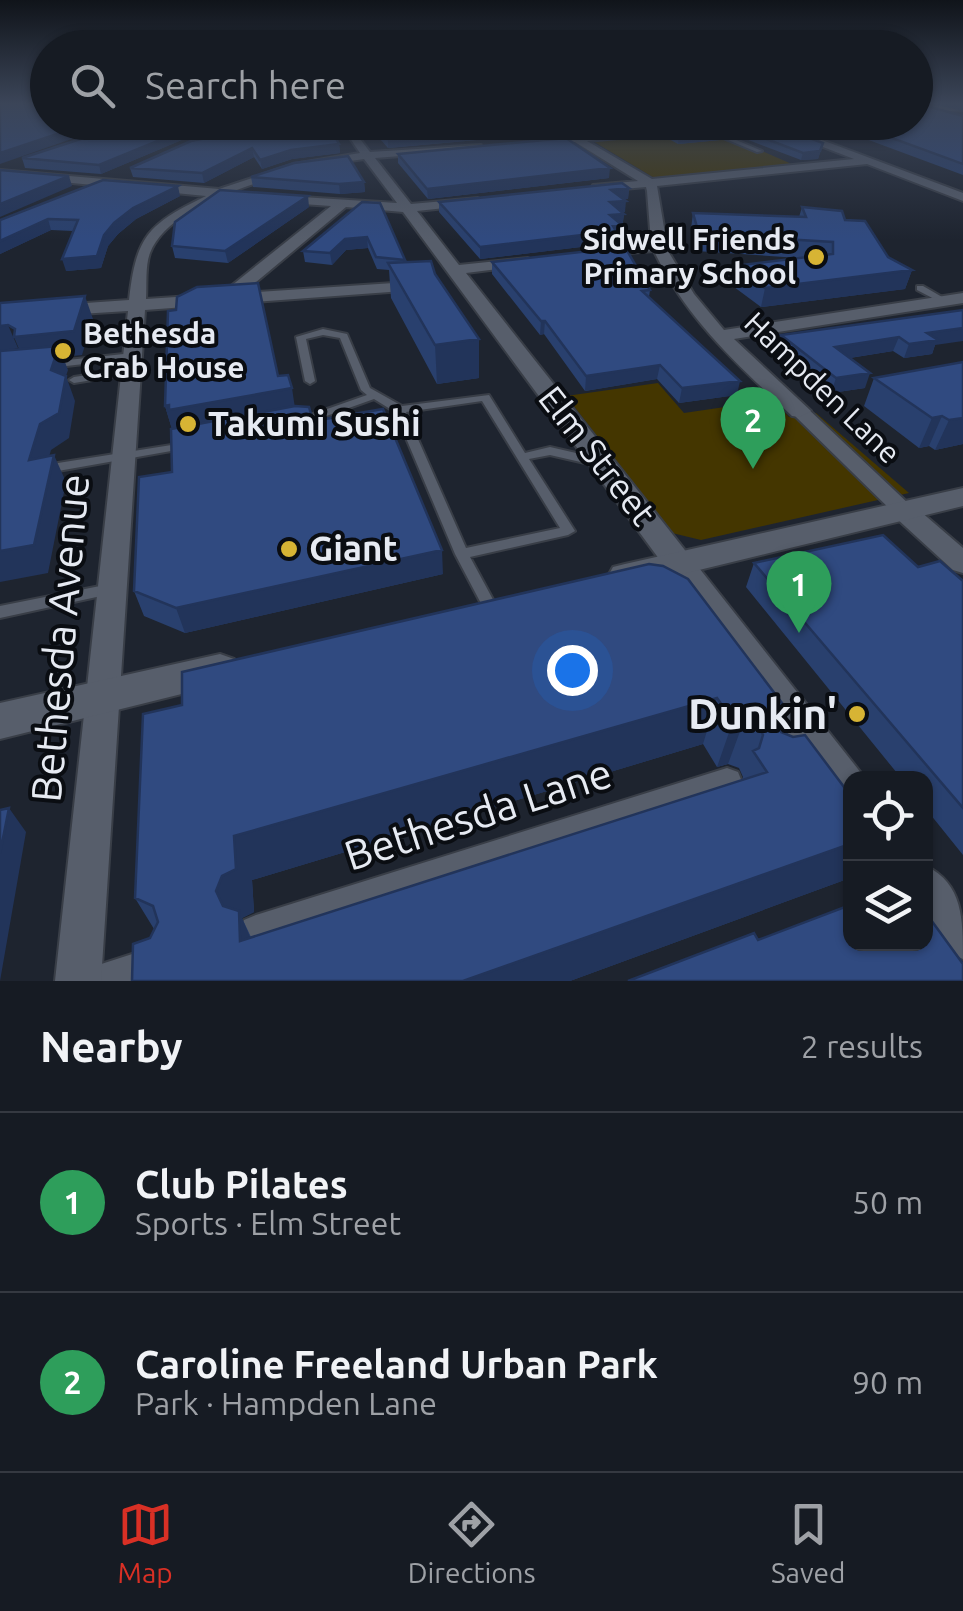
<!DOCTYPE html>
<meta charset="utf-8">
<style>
:root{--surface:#161b23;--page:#1f242b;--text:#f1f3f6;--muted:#9ea1a6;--line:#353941;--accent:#d93025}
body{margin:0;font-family:Ubuntu,sans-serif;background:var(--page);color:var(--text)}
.controls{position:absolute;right:30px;bottom:30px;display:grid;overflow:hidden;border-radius:20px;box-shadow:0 2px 8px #0004}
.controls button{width:90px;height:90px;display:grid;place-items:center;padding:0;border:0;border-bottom:2px solid var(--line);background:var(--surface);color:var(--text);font:50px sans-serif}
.you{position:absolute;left:572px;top:670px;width:35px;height:35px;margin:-25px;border:8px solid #fff;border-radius:50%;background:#1a73e8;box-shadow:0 0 0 15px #1a73e833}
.badge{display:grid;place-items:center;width:65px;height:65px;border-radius:50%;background:var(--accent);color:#fff;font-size:32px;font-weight:700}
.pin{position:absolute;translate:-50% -82px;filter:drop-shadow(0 2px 5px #0008)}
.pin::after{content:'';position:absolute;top:52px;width:35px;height:30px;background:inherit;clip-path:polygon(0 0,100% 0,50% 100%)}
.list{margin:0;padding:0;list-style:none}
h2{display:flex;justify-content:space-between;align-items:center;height:130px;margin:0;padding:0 40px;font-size:42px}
h2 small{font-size:32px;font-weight:400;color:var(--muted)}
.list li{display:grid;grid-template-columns:65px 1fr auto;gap:30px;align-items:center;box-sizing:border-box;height:180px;padding:0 40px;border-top:2px solid var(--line)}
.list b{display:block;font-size:38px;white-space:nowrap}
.list p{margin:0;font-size:32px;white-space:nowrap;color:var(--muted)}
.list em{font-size:32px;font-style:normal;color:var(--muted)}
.icon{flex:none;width:55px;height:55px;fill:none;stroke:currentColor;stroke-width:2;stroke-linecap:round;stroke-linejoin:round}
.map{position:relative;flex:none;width:963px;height:981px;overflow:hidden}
.search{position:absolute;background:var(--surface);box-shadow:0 2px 8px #0004;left:30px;right:30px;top:30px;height:110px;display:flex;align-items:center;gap:25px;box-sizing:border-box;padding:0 35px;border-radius:55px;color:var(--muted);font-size:38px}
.sheet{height:490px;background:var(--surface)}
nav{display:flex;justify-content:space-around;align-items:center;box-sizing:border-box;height:140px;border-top:2px solid var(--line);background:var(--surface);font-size:28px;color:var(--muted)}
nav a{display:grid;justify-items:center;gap:5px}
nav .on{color:var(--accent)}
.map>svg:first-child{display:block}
.green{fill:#443600}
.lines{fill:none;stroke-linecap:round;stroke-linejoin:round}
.service-casing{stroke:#393e47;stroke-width:4}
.pedestrian-casing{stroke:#393e47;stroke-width:4}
.minor-casing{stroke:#393e47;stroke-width:4}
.secondary-casing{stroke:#393e47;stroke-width:4}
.service{fill:#575e6b;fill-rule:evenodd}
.pedestrian{fill:#575e6b;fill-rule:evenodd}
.minor{fill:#575e6b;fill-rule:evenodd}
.secondary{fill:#575e6b;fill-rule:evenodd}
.wall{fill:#29406e;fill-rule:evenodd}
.shaded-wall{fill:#22345a}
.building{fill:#304a80;stroke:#22345a;stroke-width:2.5;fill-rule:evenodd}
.poi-dot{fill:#d7b434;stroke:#0a0d12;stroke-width:4}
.labels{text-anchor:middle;stroke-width:8;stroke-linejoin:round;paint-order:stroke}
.far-poi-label{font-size:30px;font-weight:bold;fill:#e6eaf2;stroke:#0a0d12;text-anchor:end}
.far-street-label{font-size:30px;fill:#e6eaf2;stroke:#0a0d12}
.poi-label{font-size:35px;font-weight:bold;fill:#e6eaf2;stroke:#0a0d12;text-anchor:start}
.street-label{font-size:35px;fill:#e6eaf2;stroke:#0a0d12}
.near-street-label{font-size:42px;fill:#e6eaf2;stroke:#0a0d12}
.near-poi-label{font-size:42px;font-weight:bold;fill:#e6eaf2;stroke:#0a0d12;text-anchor:end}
</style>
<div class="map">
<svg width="963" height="981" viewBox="0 0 963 981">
<rect width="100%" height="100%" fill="#1e242f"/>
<path class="green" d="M 714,130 L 794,165 L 656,179 L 591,140 Z
M 658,383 L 684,413 L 773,400 L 789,417 L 816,413 L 909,493 L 701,540 L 672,533 L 566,396 Z"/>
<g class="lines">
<defs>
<path id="service" d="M 704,128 L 708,128 L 762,151 L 757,152 L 704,130 Z
M 917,286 L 923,286 L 949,301 L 942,303 L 917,290 Z
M 323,329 L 347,334 L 370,388 L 402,406 L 489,395 L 525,453 L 550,447 L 602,459 L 604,462 L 598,466 L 550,455 L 529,459 L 575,531 L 568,535 L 470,557 L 497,607 L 495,611 L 490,613 L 485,611 L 455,554 L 395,412 L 374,399 L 301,425 L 297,426 L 291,423 L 293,421 L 367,395 L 361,390 L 340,338 L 323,335 L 306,339 L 315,381 L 310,384 L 305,381 L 296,337 ZM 482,401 L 560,528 L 466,548 L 406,412 Z
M 133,353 L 136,354 L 136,358 L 49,368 L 44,365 L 49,362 Z
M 132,368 L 137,371 L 136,373 L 74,383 L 69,380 L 74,377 Z
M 184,443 L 190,446 L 188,448 L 58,471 L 52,467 L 58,463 Z
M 110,584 L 115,585 L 117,589 L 115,593 L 0,618 L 0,606 Z"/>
<path id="pedestrian" d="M 800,406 L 806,407 L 911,506 L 914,511 L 911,516 L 897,516 L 794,415 L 791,411 L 794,407 Z
M 727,768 L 738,772 L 742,782 L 738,792 L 727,796 L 256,949 L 244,944 L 239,932 L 244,920 L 256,915 Z
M 157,946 L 170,951 L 175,964 L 170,977 L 159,981 L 84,981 L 89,968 Z"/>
<path id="minor" d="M 963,104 L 963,110 L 916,114 L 916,108 Z
M 339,122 L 347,122 L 370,152 L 481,145 L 477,150 L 375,158 L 411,204 L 478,198 L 478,204 L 473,205 L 417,211 L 459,265 L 528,258 L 531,261 L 523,266 L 466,273 L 865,778 L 850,778 L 850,805 L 837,800 L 403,212 L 346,207 L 243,293 L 424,281 L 432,286 L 430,289 L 145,310 L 101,981 L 55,981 L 128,311 L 0,319 L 0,309 L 129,300 C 136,236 148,224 206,196 L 0,176 L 0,170 L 219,189 L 294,164 L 360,153 ZM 364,159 L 397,203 L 270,195 L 270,201 L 274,202 L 331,206 L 221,294 L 146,299 C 147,285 145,266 150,253 C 172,195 310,166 364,159 Z
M 545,122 L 557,122 L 578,135 L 783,122 L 587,141 L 652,179 L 854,159 L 787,133 L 790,128 L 963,193 L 963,201 L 867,164 L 657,186 L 668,251 L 694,294 L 724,330 L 963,293 L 963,303 L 734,339 L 811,411 L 800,417 L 792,416 C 738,365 686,319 654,251 L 588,256 L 588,250 L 593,249 L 651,242 L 647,191 L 646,187 L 589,192 L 593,185 L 638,181 L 575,142 L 532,144 L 536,139 L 566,136 Z
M 904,503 L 913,505 L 963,548 L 963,573 L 953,570 L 895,517 L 891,511 Z
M 926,866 C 963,884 963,919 963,959 C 923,942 924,904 926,866 Z"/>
<path id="secondary" d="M 963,488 L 963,506 L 625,588 L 613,585 L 608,576 L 613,567 L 625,564 Z
M 220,654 L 234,659 L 240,670 L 234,681 L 0,739 L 0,703 Z"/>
</defs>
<use href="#service" class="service-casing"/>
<use href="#pedestrian" class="pedestrian-casing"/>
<use href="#minor" class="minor-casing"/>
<use href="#secondary" class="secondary-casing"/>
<use href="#service" class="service"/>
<use href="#pedestrian" class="pedestrian"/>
<use href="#minor" class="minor"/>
<use href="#secondary" class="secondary"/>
</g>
<path class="wall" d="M 927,103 L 963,103 L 963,111 Z
M 963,116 L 963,175 L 831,126 L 827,135 L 801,125 L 802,122 L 916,122 Z
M 133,122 L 302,122 L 238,127 L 184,139 L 101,174 L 25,168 L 22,158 Z
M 365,122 L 551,122 L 554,133 L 388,148 Z
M 565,122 L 719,122 L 578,131 Z
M 732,126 L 823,143 L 818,159 L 801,160 L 730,133 Z
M 668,130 L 722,132 L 720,140 L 678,144 L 667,138 Z
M 191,141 L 339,144 L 340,153 L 292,159 L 262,169 L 254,157 L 204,183 L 133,177 L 130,168 Z
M 398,154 L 609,178 L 428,199 L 398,163 Z
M 251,177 L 364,182 L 365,192 L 340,194 L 253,187 Z
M 629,188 L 628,199 L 624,199 L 625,212 L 622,212 L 624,214 L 621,236 L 615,237 L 614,243 L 480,259 L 439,212 L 439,202 Z
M 180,196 L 136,219 L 118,234 L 108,246 L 101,268 L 66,271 L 73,231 L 51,230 L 0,254 L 0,220 Z
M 362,202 L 406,262 L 435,274 L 479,339 L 479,378 L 437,384 L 391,298 L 389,270 L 377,269 L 368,248 L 346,250 L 332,265 L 305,262 L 303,251 Z
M 309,207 L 228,263 L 175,258 L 172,246 Z
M 802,207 L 845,220 L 888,257 L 912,270 L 905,289 L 761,307 L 730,284 L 734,266 L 799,258 L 696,251 L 691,229 L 693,213 L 799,217 Z
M 492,262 L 650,290 L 649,297 L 737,395 L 679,403 L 657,379 L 585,391 L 544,334 L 540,335 L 492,274 Z
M 963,310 L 935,345 L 932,354 L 904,358 L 893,351 L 850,358 L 865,388 L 831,393 L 777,348 L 781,335 Z
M 963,362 L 963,444 L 935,450 L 929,446 L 919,448 L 864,406 L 874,378 Z
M 278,376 L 295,406 L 313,421 L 443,574 L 185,633 L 144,616 L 134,591 L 172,472 L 172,429 L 165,406 Z
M 754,563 L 918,567 L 963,581 L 963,855 L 926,809 L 926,778 L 901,778 L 746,587 Z
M 649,564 L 785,707 L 778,725 L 781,732 L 850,795 L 850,878 L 570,981 L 150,938 L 154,929 L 135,898 L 182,705 ZM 703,744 L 717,767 L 728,764 L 739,768 L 743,777 L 742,780 L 251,937 L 242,918 L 254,912 L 252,880 Z"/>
<path class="shaded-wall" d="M 93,122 L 120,122 L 0,164 L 0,153 Z
M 220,122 L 302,122 L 238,127 L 184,139 L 101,174 L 99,165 L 182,131 Z
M 580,122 L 719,122 L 578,131 Z
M 555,125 L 554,133 L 388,148 L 388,139 Z
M 722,132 L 720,140 L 678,144 L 679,135 Z
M 823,143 L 818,159 L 801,160 L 803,153 Z
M 339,144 L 340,153 L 292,159 L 262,169 L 260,160 L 291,150 Z
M 252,148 L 254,157 L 204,183 L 202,173 Z
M 610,168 L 609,178 L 428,199 L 427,189 Z
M 69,176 L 72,186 L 0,217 L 0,204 Z
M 364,182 L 365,192 L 340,194 L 339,184 Z
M 178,186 L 180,196 L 136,219 L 118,234 L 108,246 L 101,268 L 66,271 L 62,259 L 133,208 Z
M 629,188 L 628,199 L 610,200 L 611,190 Z
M 308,196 L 309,207 L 228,263 L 225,251 Z
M 626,201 L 625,212 L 609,213 L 610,202 Z
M 624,214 L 621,236 L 615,237 L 614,243 L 480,259 L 480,247 L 610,215 Z
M 48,219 L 51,230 L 0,254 L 0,241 Z
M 367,237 L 368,248 L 346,250 L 332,265 L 330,253 L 345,239 Z
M 912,270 L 905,289 L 761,307 L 765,288 Z
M 85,296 L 93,319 L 82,355 L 63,357 L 68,370 L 66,376 L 75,401 L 69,438 L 51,450 L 41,486 L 29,460 L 24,361 L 14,337 Z
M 541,321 L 545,321 L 544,334 L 540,335 Z
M 8,325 L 18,348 L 1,352 L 0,360 L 0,326 Z
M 963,328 L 963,341 L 935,345 L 932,354 L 904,358 L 909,344 L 927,333 Z
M 899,337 L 893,351 L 830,361 L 835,347 Z
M 479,339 L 479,378 L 437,384 L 435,345 Z
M 660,365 L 657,379 L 585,391 L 586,376 Z
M 870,373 L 865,388 L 831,393 L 836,378 Z
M 740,381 L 737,395 L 679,403 L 682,388 Z
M 292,388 L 296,415 L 173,433 L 165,406 Z
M 942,416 L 929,446 L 919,448 L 932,418 Z
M 963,418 L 963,444 L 935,450 L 949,420 Z
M 54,455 L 66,482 L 48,573 L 0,582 L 0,551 Z
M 442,550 L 443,574 L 185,633 L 176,608 Z
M 717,698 L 703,744 L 252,880 L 254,912 L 242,918 L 257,953 L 259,981 L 216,891 L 234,836 Z
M 745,718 L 728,764 L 717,767 L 733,721 Z
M 9,808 L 26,832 L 0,981 L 0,853 Z
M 850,844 L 850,878 L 570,981 L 463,981 Z"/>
<path class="building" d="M 0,103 L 48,103 L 48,122 L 93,122 L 0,153 Z
M 916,103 L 963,116 L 963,164 L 848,122 L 916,122 Z
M 133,122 L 220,122 L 182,131 L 99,165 L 22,158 Z
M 372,122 L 551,122 L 555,125 L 388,139 Z
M 328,123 L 339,144 L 291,150 L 260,160 L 252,148 L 202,173 L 130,168 L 191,141 L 237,132 Z
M 769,123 L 823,143 L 820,151 L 803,153 L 732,126 Z
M 709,127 L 722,132 L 679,135 L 668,130 Z
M 566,138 L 610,168 L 427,189 L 398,154 Z
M 348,156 L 364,182 L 339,184 L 251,177 L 294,163 Z
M 0,170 L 69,176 L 0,204 Z
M 103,180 L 178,186 L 133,208 L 114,223 L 104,235 L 97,256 L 62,259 L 78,220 L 48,219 L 0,241 L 0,220 Z
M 622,183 L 629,188 L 611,190 L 626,201 L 610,202 L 624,214 L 610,215 L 622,225 L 613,226 L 616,231 L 480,247 L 439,202 Z
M 220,190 L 308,196 L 225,251 L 172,246 L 175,222 Z
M 362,202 L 380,203 L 405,260 L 376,257 L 367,237 L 345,239 L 330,253 L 303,251 Z
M 802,207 L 842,211 L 845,220 L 865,221 L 888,257 L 912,270 L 765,288 L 734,266 L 833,254 L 833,242 L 699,234 L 693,213 L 806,217 Z
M 625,247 L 650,290 L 642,291 L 740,381 L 682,388 L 660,365 L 586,376 L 545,321 L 541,321 L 492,262 Z
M 431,261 L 435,274 L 479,339 L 435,345 L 388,263 Z
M 258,283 L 278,376 L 288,375 L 292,388 L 169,410 L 169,405 L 165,406 L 168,311 L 176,310 L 177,297 L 197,287 Z
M 85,296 L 74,331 L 14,337 L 15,329 L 8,325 L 0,326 L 0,303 Z
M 963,310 L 963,328 L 927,333 L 938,340 L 909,344 L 899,337 L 835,347 L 870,373 L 836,378 L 781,335 Z
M 59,346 L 51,370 L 66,376 L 59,413 L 40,424 L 29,460 L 54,455 L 34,545 L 0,551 L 0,351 Z
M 963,362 L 963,418 L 949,420 L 942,416 L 932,418 L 874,378 Z
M 295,406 L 309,407 L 313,421 L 383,409 L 442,550 L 176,608 L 134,591 L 139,477 L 172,472 L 171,429 Z
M 883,535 L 918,567 L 940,561 L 963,581 L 963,808 L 754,563 Z
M 649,564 L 663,566 L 688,579 L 785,707 L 775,719 L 781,732 L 793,737 L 805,735 L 850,795 L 850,844 L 463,981 L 132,981 L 133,944 L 150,938 L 158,922 L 153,906 L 135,898 L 143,714 L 182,705 L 182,672 ZM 717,698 L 733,721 L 745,718 L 756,722 L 763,735 L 759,748 L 753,751 L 767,772 L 240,941 L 239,911 L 223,906 L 216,891 L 222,876 L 236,869 L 234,836 Z
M 9,808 L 0,853 L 0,810 Z
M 850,905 L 850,944 L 926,944 L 926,913 L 963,964 L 963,981 L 628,981 L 754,933 L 758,940 Z"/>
<linearGradient id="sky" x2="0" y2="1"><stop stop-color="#10141a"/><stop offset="0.43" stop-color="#3b4558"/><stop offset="1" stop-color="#3b4558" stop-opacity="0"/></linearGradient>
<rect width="963" height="240" fill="url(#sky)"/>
<g class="poi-dot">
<circle cx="816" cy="257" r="10"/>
<circle cx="63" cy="351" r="10"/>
<circle cx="188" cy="424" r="10"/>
<circle cx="289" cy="549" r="10"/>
<circle cx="857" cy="714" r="10"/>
</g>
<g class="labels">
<g class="far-poi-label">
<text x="796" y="250">Sidwell Friends<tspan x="796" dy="34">Primary School</tspan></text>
<text x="83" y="344" text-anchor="start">Bethesda<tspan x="83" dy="34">Crab House</tspan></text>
</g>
<g class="far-street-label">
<text transform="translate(822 388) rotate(44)" y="10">Hampden Lane</text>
</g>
<g class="poi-label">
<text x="208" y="436">Takumi Sushi</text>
<text x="309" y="561">Giant</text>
</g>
<g class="street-label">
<text transform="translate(597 456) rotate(52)" y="12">Elm Street</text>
</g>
<g class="near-street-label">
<text transform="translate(60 638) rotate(-85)" y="15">Bethesda Avenue</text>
<text transform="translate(478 814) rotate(-18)" y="15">Bethesda Lane</text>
</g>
<g class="near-poi-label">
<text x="837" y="729">Dunkin'</text>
</g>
</g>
</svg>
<div class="controls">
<button><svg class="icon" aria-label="locate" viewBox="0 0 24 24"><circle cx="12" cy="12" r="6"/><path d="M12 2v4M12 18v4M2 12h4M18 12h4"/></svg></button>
<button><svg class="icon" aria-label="layers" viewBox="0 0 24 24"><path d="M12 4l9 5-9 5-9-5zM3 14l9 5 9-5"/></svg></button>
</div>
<div class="you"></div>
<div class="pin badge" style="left:799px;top:633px;background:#2e9e5b">1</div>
<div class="pin badge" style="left:753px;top:469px;background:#2e9e5b">2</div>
<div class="search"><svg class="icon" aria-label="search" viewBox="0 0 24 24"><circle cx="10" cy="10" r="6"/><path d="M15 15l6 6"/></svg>Search here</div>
</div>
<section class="sheet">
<h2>Nearby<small>2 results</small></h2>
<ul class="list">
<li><span class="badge" style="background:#2e9e5b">1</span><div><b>Club Pilates</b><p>Sports · Elm Street</p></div><em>50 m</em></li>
<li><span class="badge" style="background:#2e9e5b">2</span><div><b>Caroline Freeland Urban Park</b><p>Park · Hampden Lane</p></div><em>90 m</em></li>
</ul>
</section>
<nav>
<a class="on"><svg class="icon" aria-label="map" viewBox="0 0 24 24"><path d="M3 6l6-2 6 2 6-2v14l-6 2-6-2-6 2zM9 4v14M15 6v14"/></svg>Map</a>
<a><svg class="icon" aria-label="directions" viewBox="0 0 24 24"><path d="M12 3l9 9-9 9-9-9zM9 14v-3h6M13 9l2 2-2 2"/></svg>Directions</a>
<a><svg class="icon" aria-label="saved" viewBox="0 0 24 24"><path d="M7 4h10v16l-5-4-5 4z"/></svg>Saved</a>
</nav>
